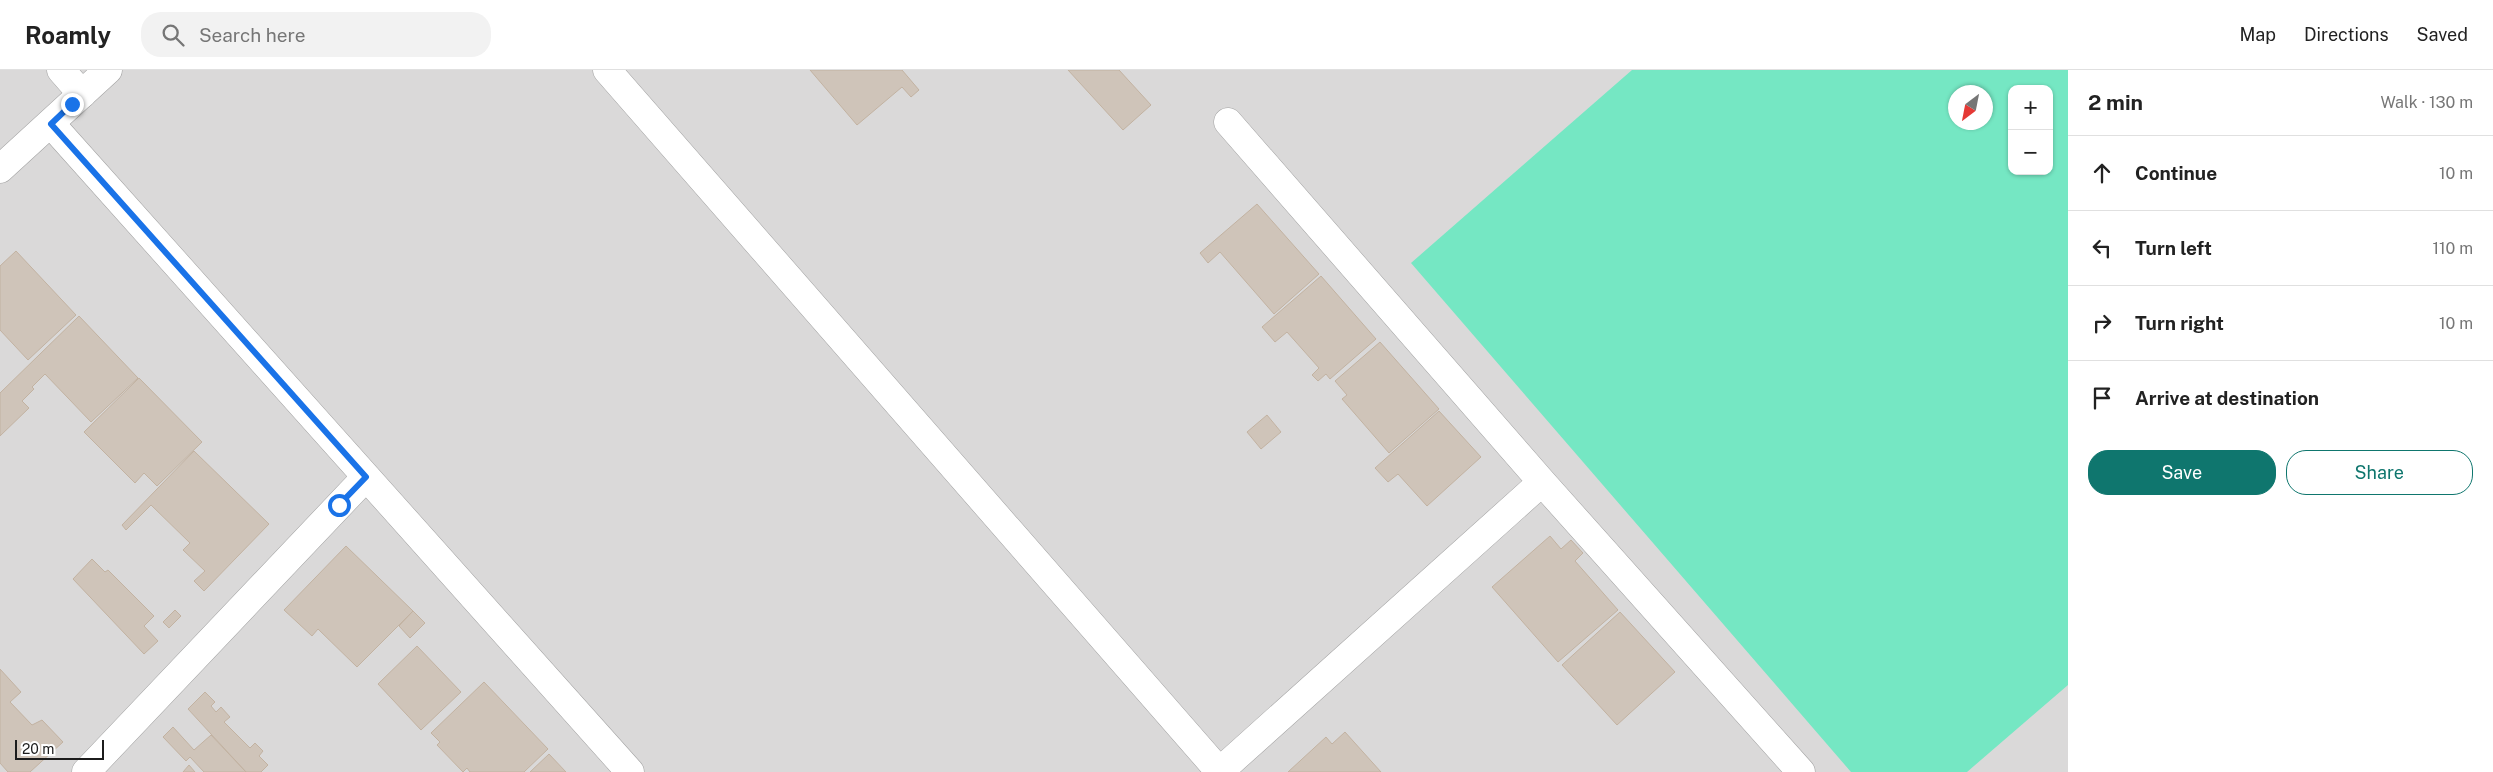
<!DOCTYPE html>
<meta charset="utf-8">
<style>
:root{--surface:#fff;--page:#f2f2f2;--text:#222;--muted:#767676;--line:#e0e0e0;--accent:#0f766e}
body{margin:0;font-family:"Public Sans",sans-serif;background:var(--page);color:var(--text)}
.controls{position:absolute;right:15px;top:15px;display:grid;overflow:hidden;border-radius:10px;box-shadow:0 1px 4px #0004}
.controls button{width:45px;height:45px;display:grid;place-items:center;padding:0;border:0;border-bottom:1px solid var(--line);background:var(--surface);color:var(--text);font:25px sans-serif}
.compass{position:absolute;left:1948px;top:15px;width:45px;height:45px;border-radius:50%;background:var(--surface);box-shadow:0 1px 4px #0004;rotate:212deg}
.scale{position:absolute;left:15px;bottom:12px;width:89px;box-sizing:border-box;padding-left:5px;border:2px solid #1c1c1c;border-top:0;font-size:14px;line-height:18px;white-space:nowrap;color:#1c1c1c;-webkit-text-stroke:4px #fff;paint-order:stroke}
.stop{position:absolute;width:15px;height:15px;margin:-11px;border:4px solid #1a73e8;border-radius:50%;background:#fff}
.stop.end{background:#1a73e8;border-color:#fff;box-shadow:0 1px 5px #0008}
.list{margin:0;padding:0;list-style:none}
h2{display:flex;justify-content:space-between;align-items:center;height:65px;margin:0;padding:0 20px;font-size:21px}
h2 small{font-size:16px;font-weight:400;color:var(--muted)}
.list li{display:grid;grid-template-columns:32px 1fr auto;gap:15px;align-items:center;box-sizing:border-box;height:75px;padding:0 20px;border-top:1px solid var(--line)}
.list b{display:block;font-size:19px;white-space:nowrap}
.list em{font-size:16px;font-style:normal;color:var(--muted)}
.actions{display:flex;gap:10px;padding:15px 20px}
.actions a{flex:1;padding:11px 0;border:1px solid var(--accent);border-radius:20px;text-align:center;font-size:18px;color:var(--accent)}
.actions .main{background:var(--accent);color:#fff}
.icon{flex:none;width:28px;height:28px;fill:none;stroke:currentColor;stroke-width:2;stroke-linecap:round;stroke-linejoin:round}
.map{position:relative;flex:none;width:2068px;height:702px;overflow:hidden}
header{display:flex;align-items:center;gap:30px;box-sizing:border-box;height:70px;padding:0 25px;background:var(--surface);border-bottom:1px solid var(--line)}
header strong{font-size:24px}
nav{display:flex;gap:28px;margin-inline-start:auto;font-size:18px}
.search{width:350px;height:45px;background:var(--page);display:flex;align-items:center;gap:12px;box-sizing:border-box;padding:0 18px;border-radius:20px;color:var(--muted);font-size:19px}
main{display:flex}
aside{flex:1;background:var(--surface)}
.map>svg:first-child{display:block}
.residential{fill:#dad9d9;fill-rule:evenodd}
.pitch{fill:#75e7c3;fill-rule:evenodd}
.building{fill:#cfc4b9;stroke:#c2b2a1}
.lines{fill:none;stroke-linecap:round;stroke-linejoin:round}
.minor-casing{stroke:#a3a3a3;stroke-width:29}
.tertiary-casing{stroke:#a3a3a3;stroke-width:29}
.minor{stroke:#fff;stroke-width:28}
.tertiary{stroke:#fff;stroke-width:28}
.route{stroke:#1a73e8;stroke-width:6}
</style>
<header>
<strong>Roamly</strong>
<div class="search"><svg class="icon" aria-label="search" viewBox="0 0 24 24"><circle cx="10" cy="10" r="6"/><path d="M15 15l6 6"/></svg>Search here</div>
<nav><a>Map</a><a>Directions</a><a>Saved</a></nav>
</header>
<main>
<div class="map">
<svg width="2068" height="702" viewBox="0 0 2068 702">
<rect width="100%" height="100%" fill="#efebe0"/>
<path class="residential" d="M 0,0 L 2068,0 L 2068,702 L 0,702 ZM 2012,19 L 2049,19 L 2049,101 L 2012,101 ZM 1956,22 L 1986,22 L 1986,52 L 1956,52 Z"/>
<path class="pitch" d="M 1632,0 L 2068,0 L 2068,615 L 1967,702 L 1851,702 L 1411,193 ZM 2012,19 L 2049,19 L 2049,101 L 2012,101 ZM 1956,22 L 1986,22 L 1986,52 L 1956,52 Z"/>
<path class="building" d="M 810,0 L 902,0 L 919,20 L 911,27 L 902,17 L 857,55 Z
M 1068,0 L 1119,0 L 1151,35 L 1123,60 Z
M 1257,134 L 1319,204 L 1274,244 L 1220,182 L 1208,193 L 1200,183 Z
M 16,181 L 76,245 L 28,290 L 0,260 L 0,196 Z
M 1321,206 L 1376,269 L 1330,309 L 1326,304 L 1318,311 L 1312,305 L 1319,298 L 1287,262 L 1275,272 L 1262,257 Z
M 79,246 L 138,308 L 91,352 L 45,304 L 32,317 L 34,319 L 22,331 L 29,338 L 0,366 L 0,323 Z
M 1380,272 L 1439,339 L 1389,383 L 1342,329 L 1347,325 L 1335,311 Z
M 139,308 L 202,372 L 157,416 L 144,403 L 135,413 L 84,362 Z
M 1439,341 L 1481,387 L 1427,436 L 1398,404 L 1388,412 L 1375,398 Z
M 1267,345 L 1281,362 L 1261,379 L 1247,362 Z
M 194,381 L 269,454 L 204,521 L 194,511 L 205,501 L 183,480 L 190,473 L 151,435 L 126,460 L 122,455 Z
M 1550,466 L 1561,479 L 1571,470 L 1583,483 L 1575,491 L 1618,540 L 1558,592 L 1492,517 Z
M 346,476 L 413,541 L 357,597 L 318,559 L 312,566 L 284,540 Z
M 92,489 L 105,502 L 108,500 L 154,546 L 144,556 L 158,571 L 144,584 L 73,509 Z
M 175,540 L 181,546 L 169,558 L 163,552 Z
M 413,541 L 425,553 L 410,568 L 399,556 Z
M 1620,542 L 1675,602 L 1617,655 L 1562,595 Z
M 417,576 L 461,622 L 421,660 L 378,614 Z
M 0,599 L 21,622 L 10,632 L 32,655 L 42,650 L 63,672 L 30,702 L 8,702 L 0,693 Z
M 484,612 L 548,679 L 524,702 L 470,702 L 467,698 L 463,702 L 437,675 L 440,672 L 431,663 Z
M 205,622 L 215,632 L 211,636 L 216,642 L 221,637 L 230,647 L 224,652 L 250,678 L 255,673 L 263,681 L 259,686 L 268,695 L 261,702 L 246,702 L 188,639 Z
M 173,657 L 194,680 L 211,665 L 246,702 L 204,702 L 190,687 L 186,691 L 163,667 Z
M 1345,662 L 1381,702 L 1288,702 L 1326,667 L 1332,674 Z
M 549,684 L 566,702 L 530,702 Z
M 189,695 L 195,702 L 183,702 Z"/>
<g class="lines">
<defs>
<path id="minor" d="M 61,0 L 82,24
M 1228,52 L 1542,412 L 1801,702
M 51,54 L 630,702
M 86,702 L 366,407
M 1219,702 L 1542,412"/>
<path id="tertiary" d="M 607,0 L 1220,702
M 0,99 L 108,0"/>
</defs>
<use href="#minor" class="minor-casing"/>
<use href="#tertiary" class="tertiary-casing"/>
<use href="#minor" class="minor"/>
<use href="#tertiary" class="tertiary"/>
</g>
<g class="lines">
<path class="route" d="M 72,34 L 51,54 L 366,407 L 339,435"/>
</g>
</svg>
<div class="controls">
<button>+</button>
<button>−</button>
</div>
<svg class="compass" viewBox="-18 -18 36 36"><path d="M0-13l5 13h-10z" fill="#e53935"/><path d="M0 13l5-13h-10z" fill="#767676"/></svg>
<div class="scale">20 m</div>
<div class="stop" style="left:339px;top:435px"></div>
<div class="stop end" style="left:72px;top:34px"></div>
</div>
<aside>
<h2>2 min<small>Walk · 130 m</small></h2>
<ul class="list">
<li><svg class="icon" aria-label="ahead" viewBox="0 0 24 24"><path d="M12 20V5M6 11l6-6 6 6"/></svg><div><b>Continue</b></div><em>10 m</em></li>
<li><svg class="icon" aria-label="left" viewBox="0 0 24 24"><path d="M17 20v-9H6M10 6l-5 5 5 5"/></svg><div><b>Turn left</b></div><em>110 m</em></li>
<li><svg class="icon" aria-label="right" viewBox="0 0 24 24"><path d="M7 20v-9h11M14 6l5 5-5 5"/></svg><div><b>Turn right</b></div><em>10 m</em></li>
<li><svg class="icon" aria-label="arrive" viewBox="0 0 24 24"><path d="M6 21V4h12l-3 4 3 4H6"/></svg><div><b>Arrive at destination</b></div></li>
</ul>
<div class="actions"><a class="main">Save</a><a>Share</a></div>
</aside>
</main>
